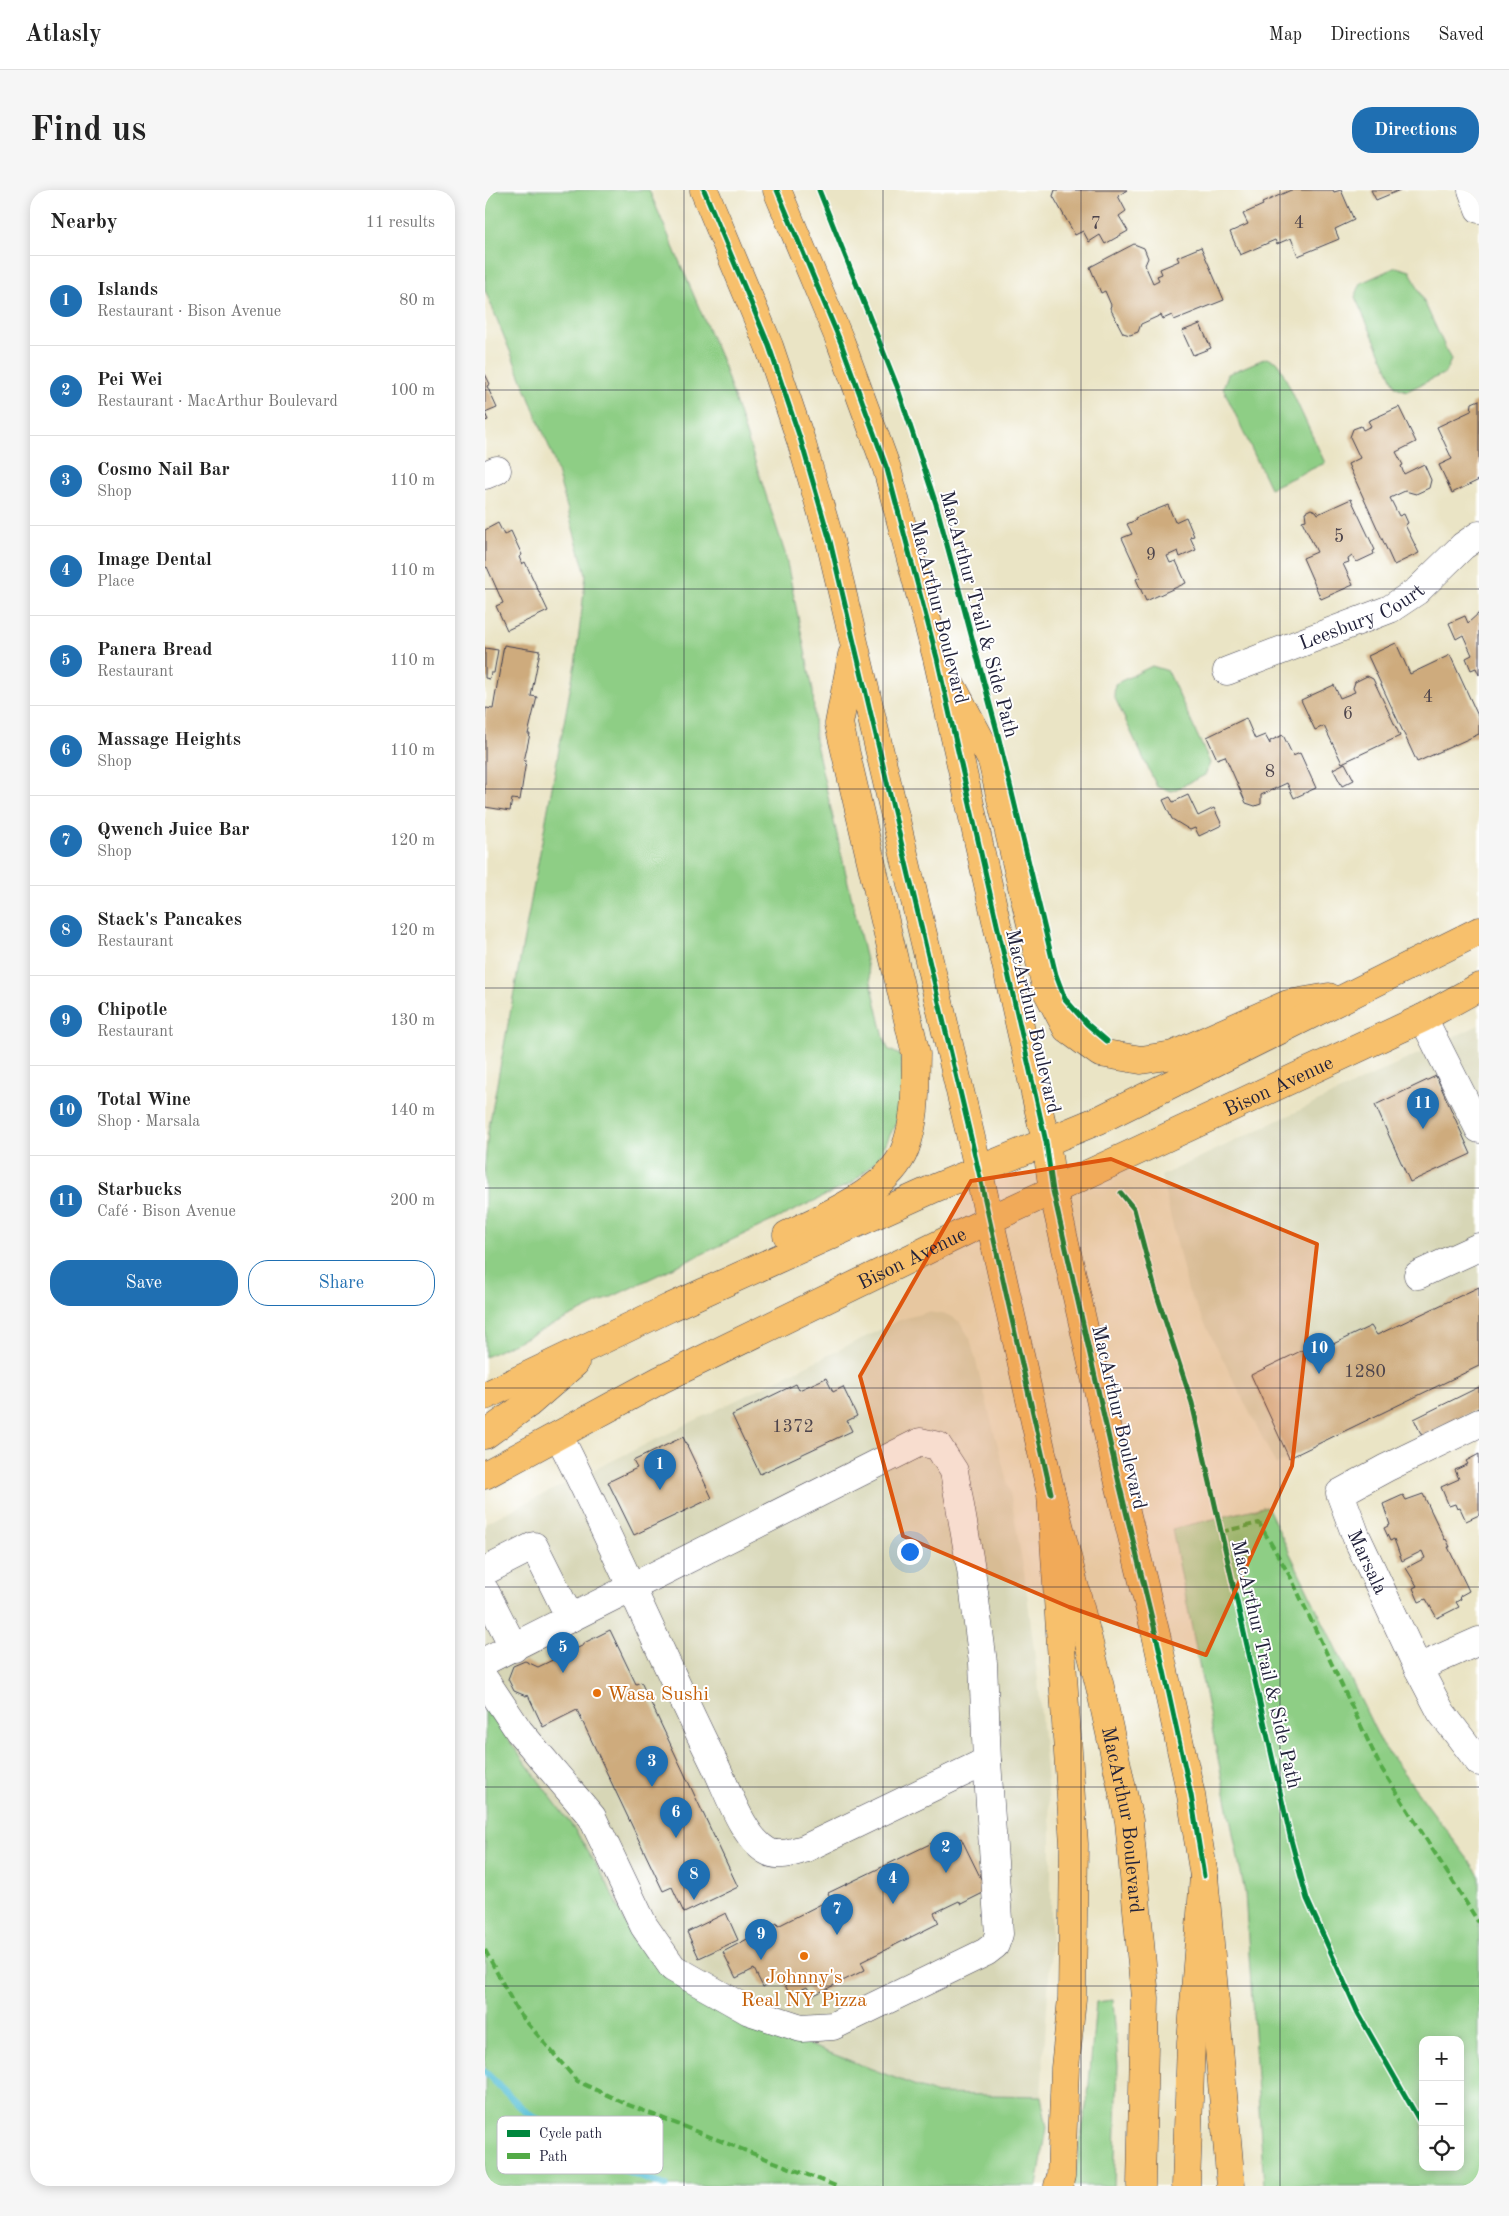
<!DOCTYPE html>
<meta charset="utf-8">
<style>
:root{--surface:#fff;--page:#f6f6f6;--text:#222;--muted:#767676;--line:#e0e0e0;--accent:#1f6fb2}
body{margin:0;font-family:"Old Standard TT",serif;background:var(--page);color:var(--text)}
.controls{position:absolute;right:15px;bottom:15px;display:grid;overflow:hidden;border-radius:10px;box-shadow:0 2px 12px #0003}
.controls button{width:45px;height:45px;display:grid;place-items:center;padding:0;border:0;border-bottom:1px solid var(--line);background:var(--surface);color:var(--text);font:25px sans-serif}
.you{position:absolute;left:424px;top:1361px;width:18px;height:18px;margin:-12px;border:4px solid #fff;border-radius:50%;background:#1a73e8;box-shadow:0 0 0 8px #1a73e833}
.badge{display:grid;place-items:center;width:32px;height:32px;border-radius:50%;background:var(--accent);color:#fff;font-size:16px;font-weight:700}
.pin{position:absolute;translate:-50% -41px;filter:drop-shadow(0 1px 2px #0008)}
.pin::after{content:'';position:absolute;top:26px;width:18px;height:15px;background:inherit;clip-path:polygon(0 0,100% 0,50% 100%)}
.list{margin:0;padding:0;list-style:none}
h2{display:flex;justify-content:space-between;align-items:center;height:65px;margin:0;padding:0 20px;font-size:21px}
h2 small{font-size:16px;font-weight:400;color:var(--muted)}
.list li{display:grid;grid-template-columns:32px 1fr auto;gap:15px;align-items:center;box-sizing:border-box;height:90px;padding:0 20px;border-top:1px solid var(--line)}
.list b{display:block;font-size:19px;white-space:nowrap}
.list p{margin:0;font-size:16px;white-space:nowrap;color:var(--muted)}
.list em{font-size:16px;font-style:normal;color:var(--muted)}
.actions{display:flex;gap:10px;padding:15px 20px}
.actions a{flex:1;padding:11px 0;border:1px solid var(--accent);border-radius:20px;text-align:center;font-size:18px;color:var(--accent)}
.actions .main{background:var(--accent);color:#fff}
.icon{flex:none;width:28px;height:28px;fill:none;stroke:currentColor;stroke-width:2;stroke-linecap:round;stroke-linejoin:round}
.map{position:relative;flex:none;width:994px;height:1996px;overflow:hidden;border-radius:20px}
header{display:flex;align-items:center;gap:30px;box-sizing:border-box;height:70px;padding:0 25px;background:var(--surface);border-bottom:1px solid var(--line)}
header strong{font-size:24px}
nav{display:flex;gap:28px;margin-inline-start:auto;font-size:18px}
.intro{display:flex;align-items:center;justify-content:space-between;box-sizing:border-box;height:120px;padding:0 30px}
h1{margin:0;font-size:35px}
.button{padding:12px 22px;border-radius:20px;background:var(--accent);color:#fff;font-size:18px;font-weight:700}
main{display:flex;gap:30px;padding:0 30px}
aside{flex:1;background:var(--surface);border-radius:20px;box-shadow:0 2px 12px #0003}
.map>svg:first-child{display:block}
.built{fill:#d7d6b6}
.green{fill:#8ece85;stroke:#587860;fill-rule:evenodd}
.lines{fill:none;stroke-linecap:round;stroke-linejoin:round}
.stream{stroke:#5ac1d8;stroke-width:7}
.building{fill:#ceab7d}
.minor-casing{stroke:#403f50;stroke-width:29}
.major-casing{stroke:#403f50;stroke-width:29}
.highway-casing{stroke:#403f50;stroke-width:29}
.minor{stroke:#fff;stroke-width:28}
.major{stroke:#f7c06c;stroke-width:28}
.highway{stroke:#f7c06c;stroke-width:28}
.quiet{stroke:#53aa46;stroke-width:4;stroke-dasharray:8 4;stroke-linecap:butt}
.cycleway-casing{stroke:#fff;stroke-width:8}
.cycleway{stroke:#00873e;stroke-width:5}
.marked{fill:#de560e;fill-opacity:0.2;stroke:#de560e;stroke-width:4;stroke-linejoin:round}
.grid{fill:none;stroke:#22223b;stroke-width:1;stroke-opacity:0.55}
.food-dot{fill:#e8710a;stroke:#fff;stroke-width:2}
.labels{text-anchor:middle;stroke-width:4;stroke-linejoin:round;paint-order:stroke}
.number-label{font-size:18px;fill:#4d444c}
.street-label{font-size:20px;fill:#22223b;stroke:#fff}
.food-label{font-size:20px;fill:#c56008;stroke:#fff;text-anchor:start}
.key{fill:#fff;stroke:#bdbdc4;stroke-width:1}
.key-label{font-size:14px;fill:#22223b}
</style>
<header>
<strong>Atlasly</strong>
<nav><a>Map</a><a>Directions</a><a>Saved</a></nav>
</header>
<div class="intro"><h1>Find us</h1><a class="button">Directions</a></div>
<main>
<aside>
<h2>Nearby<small>11 results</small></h2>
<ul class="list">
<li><span class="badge">1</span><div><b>Islands</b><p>Restaurant · Bison Avenue</p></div><em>80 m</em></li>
<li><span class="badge">2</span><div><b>Pei Wei</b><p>Restaurant · MacArthur Boulevard</p></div><em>100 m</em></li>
<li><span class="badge">3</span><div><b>Cosmo Nail Bar</b><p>Shop</p></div><em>110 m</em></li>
<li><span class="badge">4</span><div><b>Image Dental</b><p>Place</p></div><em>110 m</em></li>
<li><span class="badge">5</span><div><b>Panera Bread</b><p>Restaurant</p></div><em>110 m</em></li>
<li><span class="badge">6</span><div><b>Massage Heights</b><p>Shop</p></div><em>110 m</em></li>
<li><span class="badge">7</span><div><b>Qwench Juice Bar</b><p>Shop</p></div><em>120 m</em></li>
<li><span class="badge">8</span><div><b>Stack's Pancakes</b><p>Restaurant</p></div><em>120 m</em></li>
<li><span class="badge">9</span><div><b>Chipotle</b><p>Restaurant</p></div><em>130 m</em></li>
<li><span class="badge">10</span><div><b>Total Wine</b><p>Shop · Marsala</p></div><em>140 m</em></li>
<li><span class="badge">11</span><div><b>Starbucks</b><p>Café · Bison Avenue</p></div><em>200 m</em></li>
</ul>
<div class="actions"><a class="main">Save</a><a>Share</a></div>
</aside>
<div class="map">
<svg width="994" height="1996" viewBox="0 0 994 1996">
<rect width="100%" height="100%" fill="#fff"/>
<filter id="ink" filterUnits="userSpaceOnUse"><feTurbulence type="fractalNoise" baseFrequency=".02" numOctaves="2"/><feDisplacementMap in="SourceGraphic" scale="10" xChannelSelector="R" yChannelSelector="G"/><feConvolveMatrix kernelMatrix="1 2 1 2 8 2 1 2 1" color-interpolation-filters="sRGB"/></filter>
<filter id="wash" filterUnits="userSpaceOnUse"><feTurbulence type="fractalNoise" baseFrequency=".0096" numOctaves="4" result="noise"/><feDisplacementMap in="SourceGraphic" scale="20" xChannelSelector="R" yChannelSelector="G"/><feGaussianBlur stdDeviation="1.12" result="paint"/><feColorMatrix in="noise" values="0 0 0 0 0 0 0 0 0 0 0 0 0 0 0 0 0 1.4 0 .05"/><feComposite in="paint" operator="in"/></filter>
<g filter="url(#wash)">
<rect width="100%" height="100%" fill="#eae4c5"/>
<path class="built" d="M 994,835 L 994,1177 L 791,1275 L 703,1100 L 676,986 Z
M 443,1122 L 463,1125 L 475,1132 L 485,1148 L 526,1307 L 540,1388 L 553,1491 L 566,1640 L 566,1758 L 556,1906 L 452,1904 L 264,1832 L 181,1785 L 149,1752 L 122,1693 L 90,1640 L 0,1518 L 0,1333 L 417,1129 Z"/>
<path class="green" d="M 0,0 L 164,0 L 238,174 L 300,363 L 328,500 L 330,550 L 399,848 L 403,859 L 415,865 L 419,895 L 415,925 L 393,969 L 367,993 L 0,1167 L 0,974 L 3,942 L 91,468 L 101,385 L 67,264 L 0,100 Z
M 911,77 L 925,81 L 966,170 L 960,183 L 922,201 L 911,197 L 870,107 L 876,93 Z
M 781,168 L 793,172 L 840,273 L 785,298 L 738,198 L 743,184 Z
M 667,476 L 683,481 L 725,573 L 720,585 L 687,601 L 672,597 L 629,506 L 630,494 Z
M 782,1316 L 897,1554 L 994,1684 L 994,1996 L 779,1996 L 760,1703 L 687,1339 ZM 938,1850 L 975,1850 L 975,1977 L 938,1977 Z
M 0,1518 L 90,1640 L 122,1693 L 149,1752 L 181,1785 L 264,1832 L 452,1904 L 556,1906 L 562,1938 L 552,1996 L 0,1996 Z
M 628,1810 L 633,1875 L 629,1996 L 588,1996 L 603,1905 L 611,1812 Z"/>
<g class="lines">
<path class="stream" d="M 0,1882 L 40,1921 L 120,1974 L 181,1996"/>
</g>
<g id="blocks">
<path class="building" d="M 570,0 L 642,0 L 633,6 L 641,21 L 634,26 L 643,41 L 620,54 L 615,45 L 604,52 L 598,41 L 590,45 L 568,6 Z
M 806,0 L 848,0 L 849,2 L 856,0 L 869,30 L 850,39 L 854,49 L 813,66 L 806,48 L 792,54 L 790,50 L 755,65 L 745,42 L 763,34 L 758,24 L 778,15 L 777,13 Z
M 886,0 L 915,0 L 891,10 Z
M 649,54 L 659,58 L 663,68 L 660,75 L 668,93 L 674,90 L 672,86 L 677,84 L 675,79 L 694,71 L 692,67 L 716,57 L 739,110 L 689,130 L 687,125 L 678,129 L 676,125 L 656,134 L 653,142 L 645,145 L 638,143 L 625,118 L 626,115 L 620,101 L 616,103 L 605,77 Z
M 715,134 L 726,158 L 708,165 L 697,141 Z
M 0,184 L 5,194 L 2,196 L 12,218 L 0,223 L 3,230 L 0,231 Z
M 994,210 L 994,290 L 967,303 L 954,275 L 967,269 L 952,237 L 986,221 L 987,213 Z
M 914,217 L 931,252 L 911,262 L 918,275 L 916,276 L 919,284 L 939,274 L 946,290 L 944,298 L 931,304 L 920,301 L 905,308 L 914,326 L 919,324 L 923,333 L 920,335 L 934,363 L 909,375 L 863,274 L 875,268 L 865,247 L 868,239 L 876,236 L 878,240 L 886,236 L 883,231 Z
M 866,309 L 890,360 L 888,361 L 889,364 L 872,372 L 867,366 L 863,369 L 864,372 L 858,374 L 868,395 L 836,409 L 818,368 L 832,362 L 817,331 L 821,330 L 820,322 L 826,319 L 831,321 L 833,324 Z
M 683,315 L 690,332 L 701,327 L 709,346 L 705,347 L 711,360 L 695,367 L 693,361 L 682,366 L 685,373 L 691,371 L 701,393 L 661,411 L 651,389 L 655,387 L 637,348 L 647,344 L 642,334 L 651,330 L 650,328 Z
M 13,333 L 19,345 L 26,341 L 37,365 L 34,367 L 37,374 L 40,372 L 63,421 L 22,440 L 11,416 L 18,413 L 2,377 L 0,378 L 0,340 Z
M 994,423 L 994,485 L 991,478 L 986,480 L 981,468 L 987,465 L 978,445 L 971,449 L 964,433 L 980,426 L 983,433 Z
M 911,453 L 925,484 L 965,465 L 994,528 L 994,544 L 932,572 L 883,466 Z
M 19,455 L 55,461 L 46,506 L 52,507 L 43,544 L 45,544 L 39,571 L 41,571 L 35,610 L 27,609 L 25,621 L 0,617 L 0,525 L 1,518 L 8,519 Z
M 0,458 L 13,460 L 9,483 L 6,483 L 5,489 L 0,488 Z
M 882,486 L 888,489 L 915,546 L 857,573 L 839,536 L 830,540 L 816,510 L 849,495 L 855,508 L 870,502 L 868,498 L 870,492 Z
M 761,528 L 770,549 L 780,545 L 785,554 L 785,551 L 798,545 L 808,566 L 815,563 L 831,598 L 809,608 L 802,593 L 776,605 L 776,614 L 770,616 L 761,613 L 740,566 L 732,569 L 722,547 Z
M 860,573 L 869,590 L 857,596 L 848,579 Z
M 703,605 L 713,626 L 729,618 L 737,635 L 714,646 L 710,638 L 705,640 L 687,629 L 678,610 L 685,607 L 688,612 Z
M 951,886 L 986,964 L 925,992 L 890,915 Z
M 994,1097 L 994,1176 L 804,1268 L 766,1185 L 822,1158 L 825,1165 L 886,1136 L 892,1145 Z
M 341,1188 L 348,1202 L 358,1197 L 372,1226 L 362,1231 L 367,1241 L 275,1284 L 247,1225 L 311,1194 L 314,1200 Z
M 994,1197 L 994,1218 L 937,1246 L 929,1229 Z
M 198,1247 L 227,1308 L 149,1345 L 123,1292 L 152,1278 L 148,1271 Z
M 994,1264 L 994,1325 L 981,1331 L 975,1318 L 972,1319 L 970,1314 L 964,1316 L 956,1297 L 974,1289 L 970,1280 L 983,1274 L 981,1271 Z
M 938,1304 L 960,1350 L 961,1349 L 965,1357 L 963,1357 L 984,1401 L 975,1406 L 976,1409 L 971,1412 L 974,1417 L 952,1428 L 941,1409 L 934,1412 L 928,1398 L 932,1396 L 921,1378 L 940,1368 L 937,1361 L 917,1371 L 909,1349 L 905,1351 L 899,1338 L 905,1335 L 898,1314 L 918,1305 L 921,1310 Z
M 125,1440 L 151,1494 L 156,1492 L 253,1697 L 199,1723 L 187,1697 L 178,1701 L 92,1520 L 58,1537 L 43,1505 L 41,1506 L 29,1501 L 23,1489 L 28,1476 L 40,1471 L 53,1477 L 99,1455 L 99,1453 Z
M 476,1648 L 502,1701 L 476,1714 L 474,1711 L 449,1723 L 454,1733 L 376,1772 L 380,1780 L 327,1806 L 322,1797 L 305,1805 L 296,1787 L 278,1797 L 269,1779 L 251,1788 L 238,1762 L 292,1733 L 293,1736 L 346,1709 L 343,1703 L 447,1653 L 450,1660 Z
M 241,1723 L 253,1750 L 214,1768 L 202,1742 Z"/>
</g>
</g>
<g filter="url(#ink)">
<use href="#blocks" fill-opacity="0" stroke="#403f50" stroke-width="1"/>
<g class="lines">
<defs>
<g id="minor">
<path d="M 987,0 L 994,19"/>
<path d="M 0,285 L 12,280"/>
<path id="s1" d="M 742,481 L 905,419 L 932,401 L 978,356 L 994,345"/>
<path d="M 938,828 L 994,939"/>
<path d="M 933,1085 L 994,1057"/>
<path id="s2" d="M 994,1233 L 901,1278 L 855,1303 L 871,1346 L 933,1478 L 956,1522 L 994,1572"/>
<path d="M 74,1246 C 129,1354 176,1466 230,1575 C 242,1599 258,1648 282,1661 C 293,1668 307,1662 319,1659 L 502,1571"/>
<path d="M 0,1381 L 49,1356 L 85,1428"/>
<path d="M 0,1401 L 29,1458"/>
<path d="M 0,1471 L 435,1252 L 453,1256 L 469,1281 L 486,1379 L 498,1473 L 502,1571 L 514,1744 L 510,1755 L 501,1762 L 348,1836 L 316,1838 L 264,1821 L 188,1778 L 159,1736 L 107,1627 L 34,1541 L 0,1490"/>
<path d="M 933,1478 L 994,1451"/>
</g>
<g id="major">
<path id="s3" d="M 219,0 L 284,156 L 316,251 L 345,351 L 487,952 L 566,1303 L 615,1497 L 644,1631 L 660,1808 L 656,1996"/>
<path d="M 292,0 L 356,153 L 402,279 L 452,468 L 561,952 L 568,1001 L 634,1293 L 672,1449 L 706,1605 L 719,1686 L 706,1853 L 701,1996"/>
<path d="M 469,500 L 507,571 L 562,801 L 582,839 L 615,863 L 656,870 L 688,865 L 803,814 L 844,807"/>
<path d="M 302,1045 C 339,1026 405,1000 420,959 C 432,928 430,896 431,864 L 354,534 L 367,465"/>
<path d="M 0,1206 L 184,1118 L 450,998 L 614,930 L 994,741"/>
<path d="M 0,1245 L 43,1214 L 90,1173"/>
<path id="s4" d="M 0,1285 L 175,1190 L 504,1030 L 938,828 L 994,797"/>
</g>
<path id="highway" d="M 566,1303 L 589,1654 L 587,1808 L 580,1878 L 576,1986 L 573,1996
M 719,1686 L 746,1996"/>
</defs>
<use href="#minor" class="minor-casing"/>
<use href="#major" class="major-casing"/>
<use href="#highway" class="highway-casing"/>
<use href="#minor" class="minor"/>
<use href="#major" class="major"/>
<use href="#highway" class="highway"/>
<path class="quiet" d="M 736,1342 L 774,1333 L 806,1388 L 895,1576 L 994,1733
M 0,1760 L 33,1822 L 92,1891 L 141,1914 L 351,1996"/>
<defs>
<path id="cycleway" d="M 219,0 L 284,156 L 316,251 L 345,351 L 487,952 L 566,1303
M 292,0 L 356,153 L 402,279 L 452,468 L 561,952 L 568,1001 L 634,1293 L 672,1449 L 706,1605 L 719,1686
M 334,0 L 412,196 L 451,314 L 512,541 L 571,785 L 580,809 L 602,834 L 622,851
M 636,1003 L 649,1019 L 670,1099 L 707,1213 L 806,1650 L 822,1709 L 873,1823 L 938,1937"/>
</defs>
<use href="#cycleway" class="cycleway-casing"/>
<use href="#cycleway" class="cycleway"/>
</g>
</g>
<path class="marked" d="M 626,969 L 832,1054 L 807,1276 L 721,1465 L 584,1417 L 418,1346 L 375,1186 L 486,991 Z"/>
<path class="grid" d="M 199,0 L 199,1996M 398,0 L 398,1996M 596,0 L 596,1996M 795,0 L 795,1996M 0,200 L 994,200M 0,399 L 994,399M 0,599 L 994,599M 0,798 L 994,798M 0,998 L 994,998M 0,1198 L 994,1198M 0,1397 L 994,1397M 0,1597 L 994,1597M 0,1796 L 994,1796"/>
<g class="food-dot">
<circle cx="112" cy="1503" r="5"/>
<circle cx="319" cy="1766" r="5"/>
</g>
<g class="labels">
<g class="number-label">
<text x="814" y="38">4</text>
<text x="611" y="39">7</text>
<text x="854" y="352">5</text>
<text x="666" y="370">9</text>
<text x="943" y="512">4</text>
<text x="863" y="529">6</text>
<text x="785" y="587">8</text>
<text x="880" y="1187">1280</text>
<text x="308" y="1242">1372</text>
</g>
<g class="street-label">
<text transform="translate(455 422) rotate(76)" y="7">MacArthur Boulevard</text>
<text dy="7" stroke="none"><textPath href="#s1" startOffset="145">Leesbury Court</textPath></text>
<text transform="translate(495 424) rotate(75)" y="7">MacArthur Trail &amp; Side Path</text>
<text transform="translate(549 831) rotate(77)" y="7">MacArthur Boulevard</text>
<text dy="7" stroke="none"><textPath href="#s4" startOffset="884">Bison Avenue</textPath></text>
<text dy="7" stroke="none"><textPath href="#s4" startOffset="479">Bison Avenue</textPath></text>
<text transform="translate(635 1227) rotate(77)" y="7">MacArthur Boulevard</text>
<text dy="7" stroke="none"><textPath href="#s2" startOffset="230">Marsala</textPath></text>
<text transform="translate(782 1474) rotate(77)" y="7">MacArthur Trail &amp; Side Path</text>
<text dy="7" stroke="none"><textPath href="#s3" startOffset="1686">MacArthur Boulevard</textPath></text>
</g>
<g class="food-label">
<text x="122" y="1510">Wasa Sushi</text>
<text x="319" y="1793" text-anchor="middle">Johnny's<tspan x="319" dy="23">Real NY Pizza</tspan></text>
</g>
</g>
<rect x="12" y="1926" width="166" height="58" rx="8" class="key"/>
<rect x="22" y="1940" width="23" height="7" fill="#00873e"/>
<rect x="22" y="1963" width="23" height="6" fill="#53aa46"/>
<g class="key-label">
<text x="54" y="1948">Cycle path</text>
<text x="54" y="1971">Path</text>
</g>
</svg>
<div class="controls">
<button>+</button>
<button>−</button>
<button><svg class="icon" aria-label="locate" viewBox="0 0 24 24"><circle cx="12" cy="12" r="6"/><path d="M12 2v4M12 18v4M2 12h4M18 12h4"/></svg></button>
</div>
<div class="you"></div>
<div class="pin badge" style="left:175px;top:1300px">1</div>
<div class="pin badge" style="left:461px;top:1683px">2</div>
<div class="pin badge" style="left:167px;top:1597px">3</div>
<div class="pin badge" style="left:408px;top:1714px">4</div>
<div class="pin badge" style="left:78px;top:1483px">5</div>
<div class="pin badge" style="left:191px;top:1648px">6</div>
<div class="pin badge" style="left:352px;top:1745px">7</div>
<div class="pin badge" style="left:209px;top:1710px">8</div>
<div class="pin badge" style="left:276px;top:1770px">9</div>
<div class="pin badge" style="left:834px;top:1184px">10</div>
<div class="pin badge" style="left:938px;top:939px">11</div>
</div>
</main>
